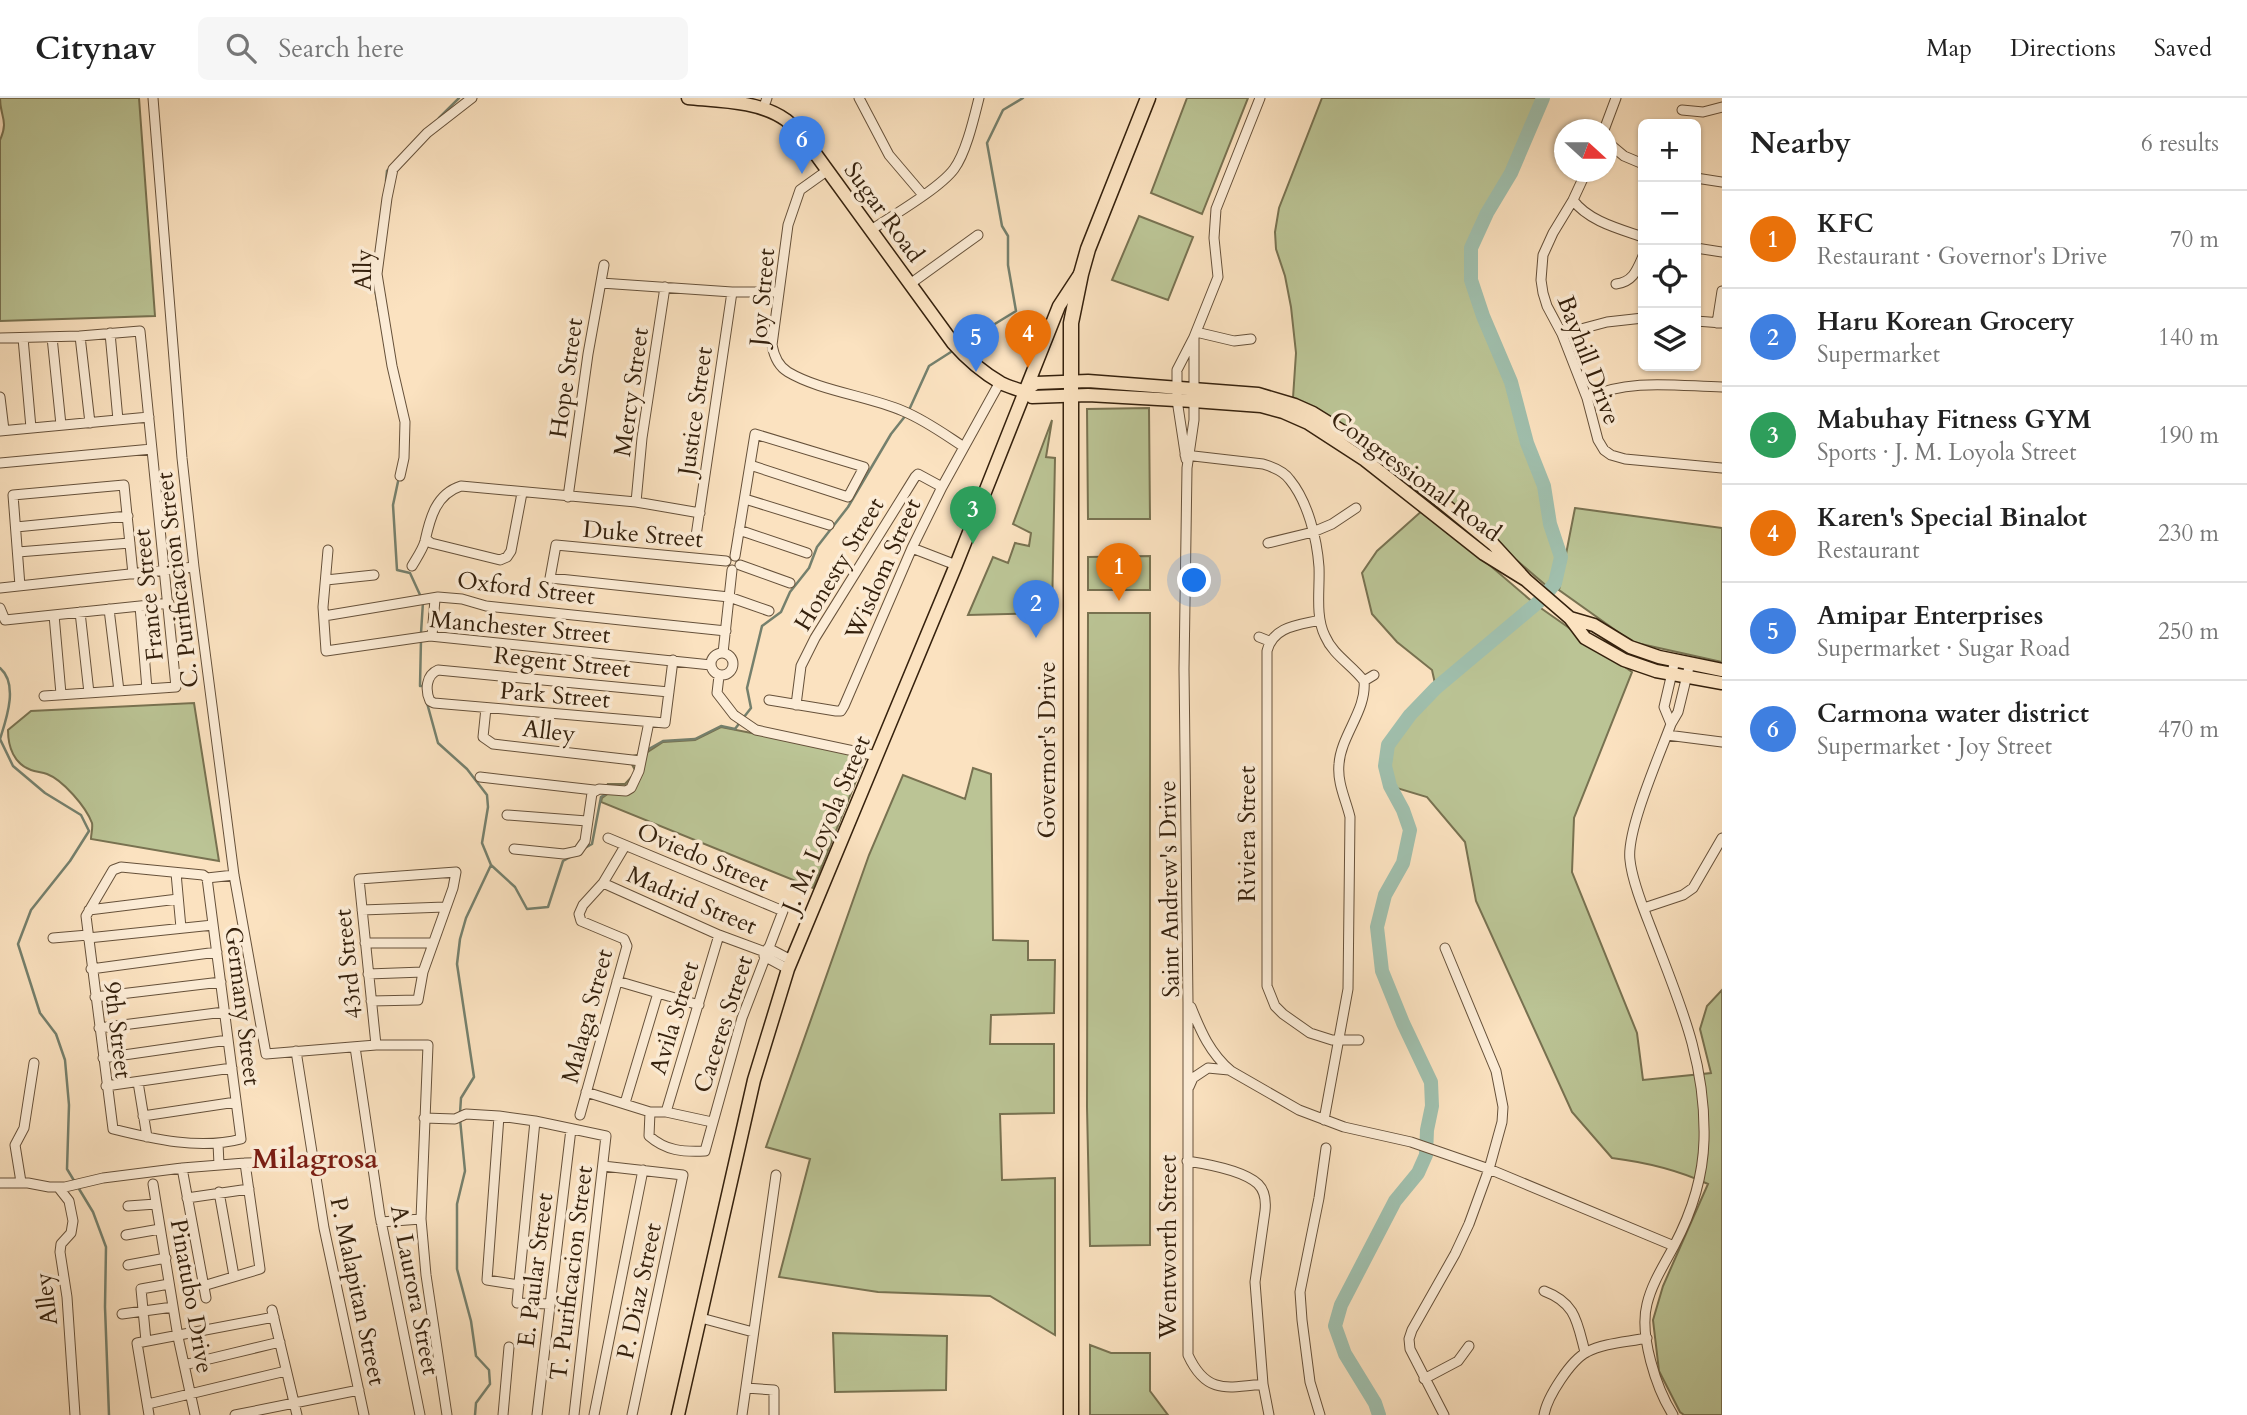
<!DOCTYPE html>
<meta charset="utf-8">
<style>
:root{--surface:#fff;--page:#f6f6f6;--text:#222;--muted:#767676;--line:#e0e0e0;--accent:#111827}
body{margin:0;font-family:Cardo,serif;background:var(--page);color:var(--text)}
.controls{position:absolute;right:21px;top:21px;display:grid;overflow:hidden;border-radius:10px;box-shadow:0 2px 5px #0004}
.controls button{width:63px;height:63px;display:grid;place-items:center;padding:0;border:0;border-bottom:2px solid var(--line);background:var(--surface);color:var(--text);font:35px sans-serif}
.compass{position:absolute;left:1554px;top:21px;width:63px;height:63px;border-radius:50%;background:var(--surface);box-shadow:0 2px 5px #0004;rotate:111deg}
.you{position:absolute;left:1195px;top:483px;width:24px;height:24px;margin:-18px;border:5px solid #fff;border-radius:50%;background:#1a73e8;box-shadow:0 0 0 10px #1a73e833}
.badge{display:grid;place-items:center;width:46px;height:46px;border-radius:50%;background:var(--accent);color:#fff;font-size:23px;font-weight:700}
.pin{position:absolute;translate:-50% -58px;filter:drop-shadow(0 2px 4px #0008)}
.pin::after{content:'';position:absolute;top:37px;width:24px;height:21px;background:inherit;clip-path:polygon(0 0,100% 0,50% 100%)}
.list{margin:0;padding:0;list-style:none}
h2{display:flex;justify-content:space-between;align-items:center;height:91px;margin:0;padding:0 28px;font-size:30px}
h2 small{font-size:23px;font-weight:400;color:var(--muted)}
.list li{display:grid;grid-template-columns:46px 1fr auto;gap:21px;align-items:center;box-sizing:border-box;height:98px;padding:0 28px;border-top:2px solid var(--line)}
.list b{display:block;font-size:26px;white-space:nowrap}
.list p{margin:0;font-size:23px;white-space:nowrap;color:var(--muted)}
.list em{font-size:23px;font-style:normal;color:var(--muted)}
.icon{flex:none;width:38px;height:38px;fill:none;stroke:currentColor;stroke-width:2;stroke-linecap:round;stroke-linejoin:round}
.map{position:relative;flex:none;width:1722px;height:1317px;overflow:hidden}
header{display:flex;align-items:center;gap:42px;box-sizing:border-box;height:98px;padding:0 35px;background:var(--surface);border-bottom:2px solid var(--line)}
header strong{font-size:33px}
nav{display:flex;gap:38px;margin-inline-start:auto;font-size:24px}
.search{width:490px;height:63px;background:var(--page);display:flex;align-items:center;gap:18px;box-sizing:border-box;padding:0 24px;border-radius:10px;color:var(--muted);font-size:26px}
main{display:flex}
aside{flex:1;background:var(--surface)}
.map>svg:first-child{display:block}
.green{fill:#bbc495;stroke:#787251;stroke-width:2}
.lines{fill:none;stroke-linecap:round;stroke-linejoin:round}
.stream{stroke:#75806d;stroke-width:2.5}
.river{stroke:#a0bfad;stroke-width:14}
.minor-casing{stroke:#66513a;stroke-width:11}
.major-casing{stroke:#35210d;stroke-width:15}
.highway-casing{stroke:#35210d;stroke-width:17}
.minor{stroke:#fcecd6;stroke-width:9}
.major{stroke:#fbe2c0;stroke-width:12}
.highway{stroke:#fbe2c0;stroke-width:14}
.labels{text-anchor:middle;stroke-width:7;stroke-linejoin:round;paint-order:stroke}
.street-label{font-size:24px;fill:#35210d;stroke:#fcecd6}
.quarter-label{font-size:28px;font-weight:bold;fill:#7a1f14;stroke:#fcecd6}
</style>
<header>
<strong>Citynav</strong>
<div class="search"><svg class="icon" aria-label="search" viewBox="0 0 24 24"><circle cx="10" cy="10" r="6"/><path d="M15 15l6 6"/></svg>Search here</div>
<nav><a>Map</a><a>Directions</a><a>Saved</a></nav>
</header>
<main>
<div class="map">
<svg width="1722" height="1317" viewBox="0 0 1722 1317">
<rect width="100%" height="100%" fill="#fbe2c0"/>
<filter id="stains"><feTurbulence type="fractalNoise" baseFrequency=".00286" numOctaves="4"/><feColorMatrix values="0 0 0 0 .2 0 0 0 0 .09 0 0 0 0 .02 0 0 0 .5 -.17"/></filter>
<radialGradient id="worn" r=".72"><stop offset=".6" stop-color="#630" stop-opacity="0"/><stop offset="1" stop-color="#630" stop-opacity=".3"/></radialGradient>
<path class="green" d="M 0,0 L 139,0 L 155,218 L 0,223 L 0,42 C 9,22 0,19 0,0 Z
M 1187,0 L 1248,0 L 1202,116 L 1151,95 Z
M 1322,0 L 1543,0 L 1511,75 L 1487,115 L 1472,150 L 1471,182 L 1483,218 L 1511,284 L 1527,345 L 1544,388 L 1550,426 L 1561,459 L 1558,485 L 1549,490 L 1430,388 L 1293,300 L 1296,255 L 1291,209 L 1285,178 L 1276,151 L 1275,134 L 1279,110 Z
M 1139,118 L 1193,139 L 1168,202 L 1112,182 Z
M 1149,310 L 1150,421 L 1088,421 L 1087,311 Z
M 1052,322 L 1046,359 L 1055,360 L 1052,515 L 968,517 L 993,459 L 1008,465 L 1015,445 L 1029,448 L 1031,435 L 1013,426 Z
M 1575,410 L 1722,430 L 1722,564 L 1632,544 L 1559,492 Z
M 1424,411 L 1535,506 L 1632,574 L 1574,720 L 1572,774 L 1637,935 L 1643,982 L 1711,975 L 1700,931 L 1707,908 L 1722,892 L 1722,1317 L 1684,1317 L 1680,1314 L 1659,1273 L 1653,1222 L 1663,1188 L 1708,1086 C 1678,1072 1644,1064 1612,1060 L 1572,1014 L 1476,803 L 1465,744 L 1427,699 L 1390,688 C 1388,682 1385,674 1385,667 C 1384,638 1417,609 1436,590 L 1432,572 L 1397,544 L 1372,516 L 1362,475 L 1377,453 Z
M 1150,458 L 1150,492 L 1088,492 L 1088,459 Z
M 1088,515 L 1150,515 L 1150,1147 L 1090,1148 L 1087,1009 Z
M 194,605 L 219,763 L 91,741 C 91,736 93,730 92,725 C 86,709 63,682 47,676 C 42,674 36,674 31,672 C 14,666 8,649 8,632 L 31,613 Z
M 721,629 L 866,658 L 813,790 L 601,704 L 602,700 L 610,694 L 608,686 L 625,686 L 636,674 L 628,659 L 646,655 L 663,644 L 695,642 Z
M 973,670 L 991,676 L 993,842 L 1028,843 L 1028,862 L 1055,862 L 1054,915 L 991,917 L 990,946 L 1054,946 L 1054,1015 L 1000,1016 L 1002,1082 L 1055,1080 L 1055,1237 L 990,1198 L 878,1194 L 779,1179 L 810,1061 L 766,1049 L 869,757 L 903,677 L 965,701 Z
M 833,1235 L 947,1238 L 946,1292 L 835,1294 Z
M 1090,1247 L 1111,1255 L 1150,1255 L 1150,1293 L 1168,1317 L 1090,1317 Z"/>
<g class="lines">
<path class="stream" d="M 439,20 L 459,0
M 386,83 L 387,73 L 390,70
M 375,190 L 379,214
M 962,246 L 1016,213 L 1008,167 L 1008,138 L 1002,128 L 987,45 L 1003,12 L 1023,0
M 909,312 L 929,268 L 954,252
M 399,379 L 393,407 L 397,472 L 410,475 L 421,499
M 421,535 L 423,504
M 421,541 L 420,588 L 425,588
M 0,570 C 19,586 6,622 0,641 L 13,668 L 45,695 L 81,717 L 89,733 L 70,763 L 31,812 L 18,846 L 40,915 L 56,936 L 65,962 L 69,1007 L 67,1071 L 93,1114 L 106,1149 L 105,1209 L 109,1317
M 427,605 L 438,645 L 467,671 L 487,697 L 488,709 L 482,745 L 491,767 L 515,789 L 527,811 L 548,809 L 563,763 L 572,758
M 744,619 L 751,610 L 747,590 L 762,528 L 781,514 L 790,494 L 809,470 L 817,449 L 848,409 L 891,336 L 906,317
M 647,652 L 663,643 L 695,641 L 721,628 L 735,631 L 738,627
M 583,751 L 592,746 L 601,699 L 609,694
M 460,1015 L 461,1000 L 474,979 L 457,866 L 460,841 L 466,820 L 491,767
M 460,1021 L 465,1073 L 457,1106 L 457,1171 L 471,1223 L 476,1258 L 489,1272 L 490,1286 L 476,1305 L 475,1317"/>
<path class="river" d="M 1379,1317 L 1375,1305 L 1345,1256 L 1335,1228 L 1341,1207 L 1395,1103 L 1418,1075 L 1426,1057 L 1427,1032 L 1432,1008 L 1431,984 L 1403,925 L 1382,873 L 1377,829 L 1385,797 L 1403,765 L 1410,732 L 1403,712 L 1390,688 L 1385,668 L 1388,647 L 1410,617 L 1436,590 L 1542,501 L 1555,485 L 1561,459 L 1550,426 L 1544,388 L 1527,345 L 1511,284 L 1483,218 L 1471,182 L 1471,150 L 1487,115 L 1511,75 L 1543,0"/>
<defs>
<path id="minor" d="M 153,0 L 182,360 L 194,469 L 234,777 L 266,956 L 376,947 L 428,947 L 421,1121 L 426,1177 L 447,1317
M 859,0 L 889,57 L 923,97
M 763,11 L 767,0
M 1682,12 L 1703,14 L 1722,9
M 1604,32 L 1616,0
M 1606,43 L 1624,58 L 1643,66
M 828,72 L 800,92 L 788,127 L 772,247 C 774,258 778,268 788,274 C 820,293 868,298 903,313 C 925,322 944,336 964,349
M 1586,74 L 1573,102 L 1553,135 L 1543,157 L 1541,182 L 1543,195 L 1547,208 L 1562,236 L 1587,300 L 1598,342 L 1604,352 L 1611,357 L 1625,361 L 1722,370
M 1696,80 L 1722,84
M 1573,102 C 1588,123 1620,131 1643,139
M 871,132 C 892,118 940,90 954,71 C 966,55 974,20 979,0
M 1696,150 L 1722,154
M 601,185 L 732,194 L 779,194
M 910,186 L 978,137
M 1616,186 C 1633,184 1637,172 1643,158
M 1696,223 L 1722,225
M 1717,225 L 1722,193
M 1196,234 L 1234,243 L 1251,241
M 110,235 L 118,322
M 1562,236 L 1607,224 L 1643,220
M 80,238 L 90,325
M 52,239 L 61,327
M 1194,239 L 1194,322 L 1187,370 L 1184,571 L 1188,904 L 1188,1257 C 1206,1296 1226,1290 1263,1286
M 0,240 L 80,238 L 140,233 L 176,589 L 44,598
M 23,240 L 31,330
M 0,299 L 4,332
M 1587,300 C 1629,280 1677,288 1722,289
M 0,333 L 149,319
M 1185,357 L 1263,366 C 1273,369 1284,373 1290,382 C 1308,404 1317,441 1319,469 C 1320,491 1315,518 1325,538 C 1333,557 1352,567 1364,583 C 1367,612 1341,637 1339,666 C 1337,685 1346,702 1350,719 L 1348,891 L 1324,1022
M 1186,361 L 1177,302 L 1177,272 L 1194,239 L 1218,179 L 1214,140 L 1216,111 L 1260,0
M 0,365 L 152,351
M 400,378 L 404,360 L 405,324 L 392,268 L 377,176 L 387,100 L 393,71 L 427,35 L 472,0
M 568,399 L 588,256 L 604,167
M 745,401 L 829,427
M 636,404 L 642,340 L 665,189
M 16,429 L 128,418
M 739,432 L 807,455
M 696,438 L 732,194
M 426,441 L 431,445 L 500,462 L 507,459 L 511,453 L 522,395
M 1268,445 L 1313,434 L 1332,426 L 1356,410
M 912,450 L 956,467
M 328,452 L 323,509 L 326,553 L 430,538 L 711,567
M 18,454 L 130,445
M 735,458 L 755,336 L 864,369 L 848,399 L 750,367
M 726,463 L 556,447 L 550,480 L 729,499 L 769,513
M 740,467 L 790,485
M 412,468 C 416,461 423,451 425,443 C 430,420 436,396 461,388 L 636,404 L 700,415
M 326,482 L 374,477
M 20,488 L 13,397 L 124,387 L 133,476
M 0,490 L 194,469
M 140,508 L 147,591
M 0,510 L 5,522 L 169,505
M 109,511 L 119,593
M 80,514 L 89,595
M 54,517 L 61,596
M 324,518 L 438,499 L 462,501 L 486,508 L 726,533
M 1320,522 C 1299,527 1273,528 1267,553 L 1267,888 L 1275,908 L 1283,916 L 1310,935 L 1332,942 L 1359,942
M 432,538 L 435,501
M 1259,539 L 1269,543
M711 566a11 11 0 1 1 22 0a11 11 0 1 1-22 0Z
M 723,555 L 732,472
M 719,578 L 717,595 L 734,617 L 756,632 L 877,658
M 1364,583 L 1374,577
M 669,594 L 438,572 C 426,577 425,592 430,603 L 434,605 L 665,625 L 673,562
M 769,602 L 836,613 L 841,613 L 844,608 L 912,450 L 942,389 L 1000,284
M 796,607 L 801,568 L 815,540 L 915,379 L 918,376 L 942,389
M 486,610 L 483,639 L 493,646 L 641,663
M 1671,626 L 1664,609 L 1675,562
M 1667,637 L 1722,644
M 480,679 L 594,692
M 507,717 L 587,723
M 608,740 L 783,813 L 742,920 L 705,1053 C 683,1054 666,1053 649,1038 L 650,1014
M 514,751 L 564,756 L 578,753 L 585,743 L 592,695 L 599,691 L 626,693 L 631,690 L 639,673 L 649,624
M 176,775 L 181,830
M 207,780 L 241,1041 C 200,1052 153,1041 113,1031 L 86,818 L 113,772 L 121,769 L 203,777 L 207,780 L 234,777
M 603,785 L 719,837 L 765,854
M 1644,810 L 1683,797 L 1693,790 L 1722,740
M 89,812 L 178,801
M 362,812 L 445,809
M 53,840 L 88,837
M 88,840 L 213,827
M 365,845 L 433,845
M 768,850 L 791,862
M 764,858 L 788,871
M 91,871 L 217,854
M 368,876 L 423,874
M 617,883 L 699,907
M 95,899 L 221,884
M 371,903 L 418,902 L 423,874 L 453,790 L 456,774 L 359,781 L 376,947
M 1191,909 C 1201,934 1210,955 1231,973 L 1299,1012 L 1344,1029 L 1411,1044 L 1489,1071 L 1674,1148
M 99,930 L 224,914
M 355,949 L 380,1118 L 420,1317
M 296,953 L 324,1130 L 364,1317
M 103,960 L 228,942
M 138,984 L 147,1039
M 106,988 L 232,970
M 1189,989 L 1193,980 L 1208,970 L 1229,972
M 586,994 L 650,1014 L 666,1014 L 712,1024
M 625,1005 L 658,895
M 666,1014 L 719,837
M 580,1017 L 627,848 L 624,841 L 581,823 L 579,816 L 583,807 L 603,785 L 625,748
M 143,1018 L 236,1004
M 499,1018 L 487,1182 L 519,1187
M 424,1020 L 455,1021 L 466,1016 L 499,1018 L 535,1023 L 606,1038 L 574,1317
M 535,1023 L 517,1205 L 550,1206
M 218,1045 L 219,1067
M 1187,1063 C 1207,1066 1243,1072 1258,1086 C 1265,1093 1266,1104 1265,1113 L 1255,1184 L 1263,1286 L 1269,1317
M 603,1068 L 683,1077 L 632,1317
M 182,1070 L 206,1200
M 21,1084 L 15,1047 L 24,1030 L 34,965
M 0,1085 L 28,1085 L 49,1089 L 65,1089 L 103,1080 L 182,1070 L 245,1065 L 313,1063
M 153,1086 L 178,1239 L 195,1317
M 58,1089 L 69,1103 L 73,1123 L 71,1135 L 61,1146 L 60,1154 L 67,1199 L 75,1317
M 219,1094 L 234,1178
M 187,1100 L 249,1091
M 128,1108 L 156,1106
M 381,1124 L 421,1121
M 126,1137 L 160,1131
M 128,1167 L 166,1160
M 203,1188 L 260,1171 L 245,1065
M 1544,1193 C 1576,1205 1577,1224 1585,1254
M 272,1212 L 297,1317
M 122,1216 L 173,1209
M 701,1220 L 753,1234
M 146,1243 L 141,1191 L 169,1186
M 184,1267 L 280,1244
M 1424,1281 L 1458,1263 L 1469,1248
M 746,1290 L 774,1292 L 774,1317
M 148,1306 L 286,1273
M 149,1317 L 137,1245 L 274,1219
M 235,1317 L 359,1292
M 503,1317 L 509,1249
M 537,1317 L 571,1031
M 594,1317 L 643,1072
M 742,1317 L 776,1077
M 1320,1317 L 1310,1284 L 1302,1222 L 1300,1194 L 1319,1100 L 1326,1050
M 1444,1317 L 1410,1251 L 1409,1241 L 1412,1232 L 1455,1156 L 1469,1126 L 1489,1071 L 1502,1024 L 1503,1009 L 1496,973 L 1445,850
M 1544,1317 C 1547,1299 1571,1262 1587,1254 C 1604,1245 1628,1244 1647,1240
M 1673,1317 C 1656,1290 1639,1237 1647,1206 C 1652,1185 1664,1167 1674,1148 C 1692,1114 1703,1080 1704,1042 C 1706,965 1681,908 1654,838 C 1646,817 1632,784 1630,762 C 1626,733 1660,656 1671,626 L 1678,614 L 1690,565"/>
<path id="major" d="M 688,0 C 720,3 760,3 786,22 C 795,29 802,39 809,47 L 953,245 C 967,261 982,274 1001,285 C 1012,291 1023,291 1032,299 L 1088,297 L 1193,303 L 1261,308 L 1283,314 L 1308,325 L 1365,362 L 1484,456 L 1526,482
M 1024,293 L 1036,285 L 1088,283 L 1258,296 L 1295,307 L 1313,315 L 1371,351 L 1423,389 L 1493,446 L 1526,482 L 1570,520 L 1585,540 L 1624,562 L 1656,573 L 1722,585
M 1570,520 L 1594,527 L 1630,549 L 1659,559 L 1722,572
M 678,1317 L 754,982 L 788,871 L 956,467 L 1059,208 L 1080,176"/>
<path id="highway" d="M 1071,1317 L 1071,225 L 1081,176 L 1088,151 L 1148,0"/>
</defs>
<use href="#minor" class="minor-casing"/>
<use href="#major" class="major-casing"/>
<use href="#highway" class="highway-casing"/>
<use href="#minor" class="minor"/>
<use href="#major" class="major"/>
<use href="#highway" class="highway"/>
</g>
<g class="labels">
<g class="street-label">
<text transform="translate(884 114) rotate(54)" y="8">Sugar Road</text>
<text transform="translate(363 172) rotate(-89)" y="8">Ally</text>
<text transform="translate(762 199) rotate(-85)" y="8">Joy Street</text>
<text transform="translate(1589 262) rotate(69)" y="8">Bayhill Drive</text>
<text transform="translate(566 280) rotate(-82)" y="8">Hope Street</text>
<text transform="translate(631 294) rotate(-82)" y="8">Mercy Street</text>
<text transform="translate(695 313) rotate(-82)" y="8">Justice Street</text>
<text transform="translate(1416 378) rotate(36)" y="8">Congressional Road</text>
<text transform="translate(643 436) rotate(5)" y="8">Duke Street</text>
<text transform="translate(839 466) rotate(-59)" y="8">Honesty Street</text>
<text transform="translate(883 471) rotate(-66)" y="8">Wisdom Street</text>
<text transform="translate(177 482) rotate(-97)" y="8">C. Purificacion Street</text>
<text transform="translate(526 490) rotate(7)" y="8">Oxford Street</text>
<text transform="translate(148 497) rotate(-96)" y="8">France Street</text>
<text transform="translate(520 529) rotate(5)" y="8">Manchester Street</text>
<text transform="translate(562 564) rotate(6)" y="8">Regent Street</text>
<text transform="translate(555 597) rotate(5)" y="8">Park Street</text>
<text transform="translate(549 633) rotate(7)" y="8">Alley</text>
<text transform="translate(1047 652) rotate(-90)" y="8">Governor's Drive</text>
<text transform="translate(826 726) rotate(-67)" y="8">J. M. Loyola Street</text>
<text transform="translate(1247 736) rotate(-90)" y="8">Riviera Street</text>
<text transform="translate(703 759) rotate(23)" y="8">Oviedo Street</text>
<text transform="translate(1169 791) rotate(-91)" y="8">Saint Andrew's Drive</text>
<text transform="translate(692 802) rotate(23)" y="8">Madrid Street</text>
<text transform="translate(348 866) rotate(-96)" y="8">43rd Street</text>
<text transform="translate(243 908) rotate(83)" y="8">Germany Street</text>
<text transform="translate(587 918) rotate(-75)" y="8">Malaga Street</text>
<text transform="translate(674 920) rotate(-73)" y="8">Avila Street</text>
<text transform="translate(723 926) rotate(-72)" y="8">Caceres Street</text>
<text transform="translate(118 932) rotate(83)" y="8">9th Street</text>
<text transform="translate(1168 1149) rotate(-90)" y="8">Wentworth Street</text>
<text transform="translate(535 1172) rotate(-83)" y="8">E. Paular Street</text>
<text transform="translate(571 1175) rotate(-83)" y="8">T. Purificacion Street</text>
<text transform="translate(415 1192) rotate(79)" y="8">A. Laurora Street</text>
<text transform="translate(358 1193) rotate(78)" y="8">P. Malapitan Street</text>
<text transform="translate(639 1193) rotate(-78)" y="8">P. Diaz Street</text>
<text transform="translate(192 1198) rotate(80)" y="8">Pinatubo Drive</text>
<text transform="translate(46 1201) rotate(-97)" y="8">Alley</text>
</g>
<g class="quarter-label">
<text x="315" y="1070">Milagrosa</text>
</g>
</g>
<rect width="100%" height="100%" filter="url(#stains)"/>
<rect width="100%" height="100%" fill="url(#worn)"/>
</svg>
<div class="controls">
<button>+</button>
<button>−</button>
<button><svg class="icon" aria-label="locate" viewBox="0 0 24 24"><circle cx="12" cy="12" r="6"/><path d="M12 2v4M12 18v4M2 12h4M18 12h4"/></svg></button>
<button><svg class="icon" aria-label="layers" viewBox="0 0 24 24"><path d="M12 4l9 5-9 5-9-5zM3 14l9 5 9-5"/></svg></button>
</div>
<svg class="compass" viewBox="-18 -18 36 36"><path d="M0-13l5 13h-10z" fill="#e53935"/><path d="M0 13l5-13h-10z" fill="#767676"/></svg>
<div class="you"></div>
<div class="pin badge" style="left:1119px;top:503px;background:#e8710a">1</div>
<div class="pin badge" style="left:1036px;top:540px;background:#3f7fe0">2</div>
<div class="pin badge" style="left:973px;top:446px;background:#2e9e5b">3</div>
<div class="pin badge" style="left:1028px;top:270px;background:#e8710a">4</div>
<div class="pin badge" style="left:976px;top:274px;background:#3f7fe0">5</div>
<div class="pin badge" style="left:802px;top:76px;background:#3f7fe0">6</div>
</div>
<aside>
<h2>Nearby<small>6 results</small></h2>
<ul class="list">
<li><span class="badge" style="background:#e8710a">1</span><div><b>KFC</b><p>Restaurant · Governor's Drive</p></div><em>70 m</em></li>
<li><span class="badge" style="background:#3f7fe0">2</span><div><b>Haru Korean Grocery</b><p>Supermarket</p></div><em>140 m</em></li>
<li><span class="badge" style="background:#2e9e5b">3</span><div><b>Mabuhay Fitness GYM</b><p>Sports · J. M. Loyola Street</p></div><em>190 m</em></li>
<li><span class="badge" style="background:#e8710a">4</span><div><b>Karen's Special Binalot</b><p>Restaurant</p></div><em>230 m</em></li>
<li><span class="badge" style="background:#3f7fe0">5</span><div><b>Amipar Enterprises</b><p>Supermarket · Sugar Road</p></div><em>250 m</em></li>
<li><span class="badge" style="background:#3f7fe0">6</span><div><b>Carmona water district</b><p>Supermarket · Joy Street</p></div><em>470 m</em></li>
</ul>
</aside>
</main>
